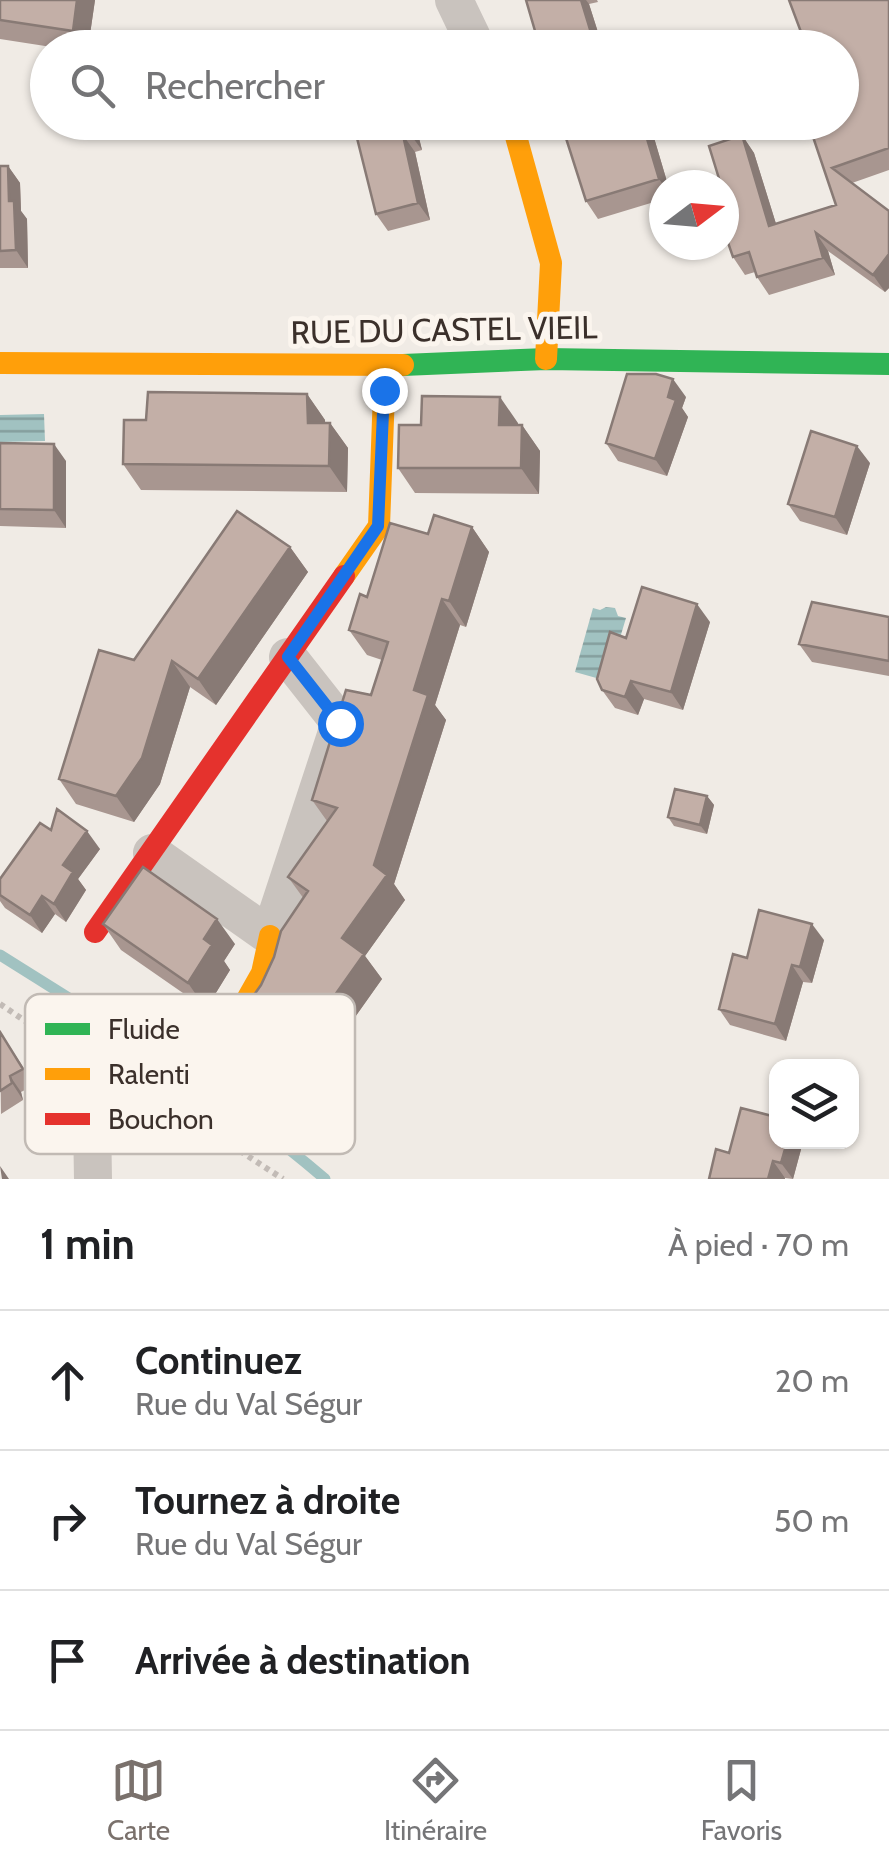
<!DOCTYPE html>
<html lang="fr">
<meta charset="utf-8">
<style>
:root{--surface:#fff;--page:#f6f6f6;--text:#202124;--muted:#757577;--line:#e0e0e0;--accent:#7a716c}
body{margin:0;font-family:Cabin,sans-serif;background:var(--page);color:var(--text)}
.controls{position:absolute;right:30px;bottom:30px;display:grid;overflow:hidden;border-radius:20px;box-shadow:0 2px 8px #0004}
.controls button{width:90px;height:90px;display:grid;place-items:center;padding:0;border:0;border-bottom:2px solid var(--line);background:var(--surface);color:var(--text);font:50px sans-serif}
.compass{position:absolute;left:649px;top:170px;width:90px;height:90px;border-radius:50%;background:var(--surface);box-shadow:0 2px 8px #0004;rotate:74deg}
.stop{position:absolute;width:30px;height:30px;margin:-22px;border:8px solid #1a73e8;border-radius:50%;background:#fff}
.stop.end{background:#1a73e8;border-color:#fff;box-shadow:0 2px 10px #0008}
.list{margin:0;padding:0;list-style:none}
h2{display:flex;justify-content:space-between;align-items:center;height:130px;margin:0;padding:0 40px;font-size:42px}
h2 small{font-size:32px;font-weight:400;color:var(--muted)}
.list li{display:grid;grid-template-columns:65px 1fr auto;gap:30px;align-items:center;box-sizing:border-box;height:140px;padding:0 40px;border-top:2px solid var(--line)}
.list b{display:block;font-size:38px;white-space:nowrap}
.list p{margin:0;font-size:32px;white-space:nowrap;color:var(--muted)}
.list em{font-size:32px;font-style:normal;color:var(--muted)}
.icon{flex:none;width:55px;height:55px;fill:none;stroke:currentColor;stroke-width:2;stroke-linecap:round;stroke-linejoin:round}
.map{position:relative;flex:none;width:889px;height:1179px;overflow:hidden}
.search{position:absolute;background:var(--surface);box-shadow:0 2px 8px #0004;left:30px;right:30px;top:30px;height:110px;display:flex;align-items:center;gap:25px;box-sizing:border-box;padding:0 35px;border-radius:55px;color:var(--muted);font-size:38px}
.sheet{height:550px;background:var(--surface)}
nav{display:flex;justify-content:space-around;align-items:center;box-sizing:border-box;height:140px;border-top:2px solid var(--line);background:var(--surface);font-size:28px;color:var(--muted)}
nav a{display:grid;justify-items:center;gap:5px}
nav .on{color:var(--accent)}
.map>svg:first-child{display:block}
.water{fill:url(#water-rules)}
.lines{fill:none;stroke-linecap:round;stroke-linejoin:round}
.stream{stroke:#a1c2c1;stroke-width:11}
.path{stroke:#c2bbb6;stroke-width:6;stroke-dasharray:5 5;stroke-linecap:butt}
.street{stroke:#c9c3be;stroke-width:38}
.fast{stroke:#30b455;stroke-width:22}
.slow{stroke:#ff9f0a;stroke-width:22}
.jam{stroke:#e5322d;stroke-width:22}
.wall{fill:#a89690}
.shaded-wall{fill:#887a75}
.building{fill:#c3afa7;stroke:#887a75;stroke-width:2.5}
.route{stroke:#1a73e8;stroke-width:12}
.labels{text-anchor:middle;stroke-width:10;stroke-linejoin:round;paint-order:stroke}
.street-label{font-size:32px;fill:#3b302b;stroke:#fbf5ee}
.key{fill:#fbf5ee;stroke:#c1bab4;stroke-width:2.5}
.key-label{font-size:28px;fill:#3b302b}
</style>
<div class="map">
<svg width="889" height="1179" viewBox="0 0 889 1179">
<defs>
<pattern id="water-rules" width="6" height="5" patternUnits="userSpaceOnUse" patternTransform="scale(2.5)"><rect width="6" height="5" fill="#a1c2c1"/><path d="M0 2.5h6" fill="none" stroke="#849e9d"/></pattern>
</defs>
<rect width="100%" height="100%" fill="#f0ebe5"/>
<path class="water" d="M 44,414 L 45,441 L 0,442 L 0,415 Z
M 606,607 L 615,608 L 618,616 L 626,618 L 607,681 L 575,672 L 593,608 L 600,610 Z"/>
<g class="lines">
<path class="stream" d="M 0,955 C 111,1025 226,1093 325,1179"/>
<path class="path" d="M 0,1004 L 52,1039 L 106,1063 L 101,1084
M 106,1063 L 283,1179"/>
<path class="street" d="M 454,0 L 477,48
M 152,853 L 270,936 L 340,723 L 288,657
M 92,1119 L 93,1179"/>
<path class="fast" d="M 403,365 L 546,359 L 889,364"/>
<path class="slow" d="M 512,122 L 551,263 L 546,359
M 0,363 L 403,365
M 344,576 L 379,526 L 385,366
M 232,1026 L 262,973 L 270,936"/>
<path class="jam" d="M 95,932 L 344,576"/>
</g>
<path class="wall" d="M 0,0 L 95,0 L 88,48 L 58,48 L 0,39 Z
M 526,0 L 597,0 L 598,2 L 589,4 L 603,48 L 540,48 Z
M 889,0 L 889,170 L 852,183 L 889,211 L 889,288 L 885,292 L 828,251 L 835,275 L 769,295 L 757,277 L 755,272 L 745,275 L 733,257 L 742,135 L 754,153 L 776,224 L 836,205 L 808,122 L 842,122 Z
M 353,122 L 415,122 L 422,150 L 415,152 L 430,220 L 388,231 L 376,214 Z
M 652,131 L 668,185 L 664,185 L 664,199 L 598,219 L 586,201 Z
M 0,166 L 8,166 L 20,183 L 21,211 L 27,219 L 28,268 L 0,268 Z
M 307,394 L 325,420 L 325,423 L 330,423 L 348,448 L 347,492 L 141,490 L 123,464 L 146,420 Z
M 686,397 L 682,408 L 688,417 L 667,476 L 618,461 L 606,443 Z
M 518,423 L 518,425 L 522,425 L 540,451 L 539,494 L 415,493 L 398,468 Z
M 0,443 L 66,461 L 66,528 L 0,526 Z
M 870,463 L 847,535 L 800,521 L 788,504 Z
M 472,527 L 489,552 L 466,627 L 460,625 L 435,705 L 446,720 L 394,884 L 405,900 L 365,956 L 382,979 L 292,1106 L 260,1084 L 243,1058 L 249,1050 L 232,1026 L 261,985 L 304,899 L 288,877 L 327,821 L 312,800 L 371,695 L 382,660 L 367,655 L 349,630 L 367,597 L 428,534 Z
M 290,547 L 308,572 L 216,705 L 190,687 L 160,784 L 134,822 L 76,804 L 59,779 L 134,660 Z
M 889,617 L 889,676 L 812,662 L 799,644 Z
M 710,622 L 683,710 L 644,699 L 638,715 L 615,708 L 602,690 L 626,638 Z
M 707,796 L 714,805 L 707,834 L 674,826 L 668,817 Z
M 51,830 L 100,849 L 78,879 L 86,890 L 66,922 L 55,914 L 42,933 L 5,908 L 0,901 L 0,879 Z
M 103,924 L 235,944 L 224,961 L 230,970 L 206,1009 L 121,950 Z
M 824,940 L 812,983 L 803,982 L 786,1041 L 730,1025 L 719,1009 L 747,958 Z
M 0,1032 L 35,1085 L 21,1092 L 23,1100 L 1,1114 Z
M 776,1142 L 803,1142 L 793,1179 L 785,1178 L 729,1153 Z"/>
<path class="shaded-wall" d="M 77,0 L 95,0 L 88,48 L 85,48 L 73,31 Z
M 581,0 L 586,0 L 589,4 L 603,48 L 595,46 Z
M 408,122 L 415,122 L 422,150 L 410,134 Z
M 642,122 L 646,122 L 652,131 L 668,185 L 664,186 L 659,179 Z
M 403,135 L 415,152 L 430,220 L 418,203 Z
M 742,135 L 754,153 L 782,243 L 769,226 Z
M 8,166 L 20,183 L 21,211 L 27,219 L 28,268 L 16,250 L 9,201 Z
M 816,233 L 828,251 L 835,275 L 823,258 Z
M 889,254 L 889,288 L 885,292 L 873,275 Z
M 673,379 L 686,397 L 682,408 L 688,417 L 667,476 L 655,459 L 668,397 Z
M 307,394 L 325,420 L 326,448 L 308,423 Z
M 500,397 L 518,423 L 517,451 L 499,425 Z
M 330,423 L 348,448 L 347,492 L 329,466 Z
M 522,425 L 540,451 L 539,494 L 521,468 Z
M 54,444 L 66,461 L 66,528 L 54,510 Z
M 857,446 L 870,463 L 847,535 L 835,517 Z
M 472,527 L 489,552 L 466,627 L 449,601 Z
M 290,547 L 308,572 L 216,705 L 198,679 Z
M 442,599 L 460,625 L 435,705 L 446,720 L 394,884 L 405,900 L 365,956 L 382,979 L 292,1106 L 274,1081 L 342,938 L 374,865 L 414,690 Z
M 697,604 L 710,622 L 683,710 L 671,692 Z
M 172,661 L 190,687 L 160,784 L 134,822 L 116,796 Z
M 631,681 L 644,699 L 638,715 L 625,697 Z
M 707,796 L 714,805 L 707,834 L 700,825 Z
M 87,831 L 100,849 L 78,879 L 86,890 L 66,922 L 54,904 L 63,865 Z
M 42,896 L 55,914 L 42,933 L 30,915 Z
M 217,919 L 235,944 L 224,961 L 230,970 L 206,1009 L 188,983 L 204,939 Z
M 812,924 L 824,940 L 812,983 L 800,967 Z
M 792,965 L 803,982 L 786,1041 L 775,1024 Z
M 10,1076 L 21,1092 L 23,1100 L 12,1083 Z
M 787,1142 L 803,1142 L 793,1179 L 781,1163 Z
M 773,1161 L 785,1178 L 785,1179 L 768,1179 Z
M 0,1166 L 9,1179 L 2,1179 Z"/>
<path class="building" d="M 0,0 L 77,0 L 73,31 L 0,20 Z
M 526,0 L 581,0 L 595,46 L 540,48 Z
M 789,0 L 889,0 L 889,148 L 832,168 L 889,211 L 889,254 L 873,275 L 816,233 L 823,258 L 757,277 L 749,252 L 733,257 L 724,231 L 734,228 L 724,195 L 724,185 L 721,185 L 709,146 L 742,135 L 769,226 L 836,205 L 808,122 L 842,122 L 842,48 L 807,48 Z
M 382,44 L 383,48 L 366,48 Z
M 353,122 L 408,122 L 410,134 L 403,135 L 418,203 L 376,214 Z
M 607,122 L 642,122 L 659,179 L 586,201 L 565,135 Z
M 0,166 L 8,166 L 9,201 L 14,201 L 16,250 L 0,251 Z
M 627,374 L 656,374 L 673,379 L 668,397 L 676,400 L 655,459 L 606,443 Z
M 148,392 L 307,394 L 308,423 L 330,423 L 329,466 L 123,464 L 124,420 L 146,420 Z
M 422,396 L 500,397 L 499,425 L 522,425 L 521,468 L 398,468 L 399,425 L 421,425 Z
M 811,431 L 857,446 L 835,517 L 788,504 Z
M 0,443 L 54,444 L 54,510 L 0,509 Z
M 237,511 L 290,547 L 198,679 L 172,661 L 142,758 L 116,796 L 59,779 L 99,650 L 134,660 Z
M 434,515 L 472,527 L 449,601 L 442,599 L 414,690 L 428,695 L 374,865 L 387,875 L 342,938 L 364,954 L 274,1081 L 243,1058 L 255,1042 L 232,1026 L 261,985 L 274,957 L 281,931 L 308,891 L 288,877 L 337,808 L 312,800 L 346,690 L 371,695 L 388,642 L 349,630 L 360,594 L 367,597 L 390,523 L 428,534 Z
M 642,587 L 697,604 L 671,692 L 631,681 L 625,697 L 602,690 L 597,679 L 610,632 L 626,638 Z
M 812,602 L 889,617 L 889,661 L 799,644 Z
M 675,789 L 707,796 L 700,825 L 668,817 Z
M 57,809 L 87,831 L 63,865 L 73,872 L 54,904 L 42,896 L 30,915 L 0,895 L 0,879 L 40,823 L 51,830 Z
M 143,867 L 217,919 L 204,939 L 212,945 L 188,983 L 103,924 Z
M 759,910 L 812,924 L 800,967 L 792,965 L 775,1024 L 719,1009 L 733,954 L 747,958 Z
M 0,1032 L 23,1069 L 10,1076 L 12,1083 L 0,1091 Z
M 741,1108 L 776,1117 L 776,1142 L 787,1142 L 781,1163 L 773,1161 L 768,1179 L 709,1179 L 716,1149 L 729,1153 Z"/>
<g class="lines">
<path class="route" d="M 340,723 L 288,657 L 378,526 L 384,390"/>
</g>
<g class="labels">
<g class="street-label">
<text transform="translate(444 330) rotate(-1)" y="11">RUE DU CASTEL VIEIL</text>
</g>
</g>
<rect x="25" y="994" width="330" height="160" rx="15" class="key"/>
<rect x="45" y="1023" width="45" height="12" fill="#30b455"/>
<rect x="45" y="1068" width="45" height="12" fill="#ff9f0a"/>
<rect x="45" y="1113" width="45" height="12" fill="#e5322d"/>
<g class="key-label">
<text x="108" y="1039">Fluide</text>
<text x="108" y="1084">Ralenti</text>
<text x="108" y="1129">Bouchon</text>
</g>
</svg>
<div class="controls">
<button><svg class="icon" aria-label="layers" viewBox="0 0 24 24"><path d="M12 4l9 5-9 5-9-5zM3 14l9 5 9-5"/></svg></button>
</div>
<svg class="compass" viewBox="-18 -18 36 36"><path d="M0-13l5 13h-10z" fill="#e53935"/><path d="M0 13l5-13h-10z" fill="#757577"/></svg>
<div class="stop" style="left:340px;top:723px"></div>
<div class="stop end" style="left:384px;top:390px"></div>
<div class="search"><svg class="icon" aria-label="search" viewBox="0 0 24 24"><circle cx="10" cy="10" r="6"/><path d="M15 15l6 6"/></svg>Rechercher</div>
</div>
<section class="sheet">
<h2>1 min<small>À pied · 70 m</small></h2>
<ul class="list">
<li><svg class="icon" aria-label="ahead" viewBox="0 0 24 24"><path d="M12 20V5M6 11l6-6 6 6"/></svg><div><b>Continuez</b><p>Rue du Val Ségur</p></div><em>20 m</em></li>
<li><svg class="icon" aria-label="right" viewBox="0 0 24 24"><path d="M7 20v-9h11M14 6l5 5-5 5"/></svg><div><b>Tournez à droite</b><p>Rue du Val Ségur</p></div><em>50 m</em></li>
<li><svg class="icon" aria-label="arrive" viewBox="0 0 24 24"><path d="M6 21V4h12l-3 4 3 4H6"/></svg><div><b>Arrivée à destination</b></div></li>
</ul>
</section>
<nav>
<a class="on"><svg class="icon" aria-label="map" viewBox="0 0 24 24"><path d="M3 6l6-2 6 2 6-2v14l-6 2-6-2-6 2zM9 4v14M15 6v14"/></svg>Carte</a>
<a><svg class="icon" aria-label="directions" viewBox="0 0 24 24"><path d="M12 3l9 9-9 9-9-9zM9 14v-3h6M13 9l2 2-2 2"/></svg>Itinéraire</a>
<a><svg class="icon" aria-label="saved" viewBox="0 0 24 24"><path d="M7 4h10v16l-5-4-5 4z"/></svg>Favoris</a>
</nav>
